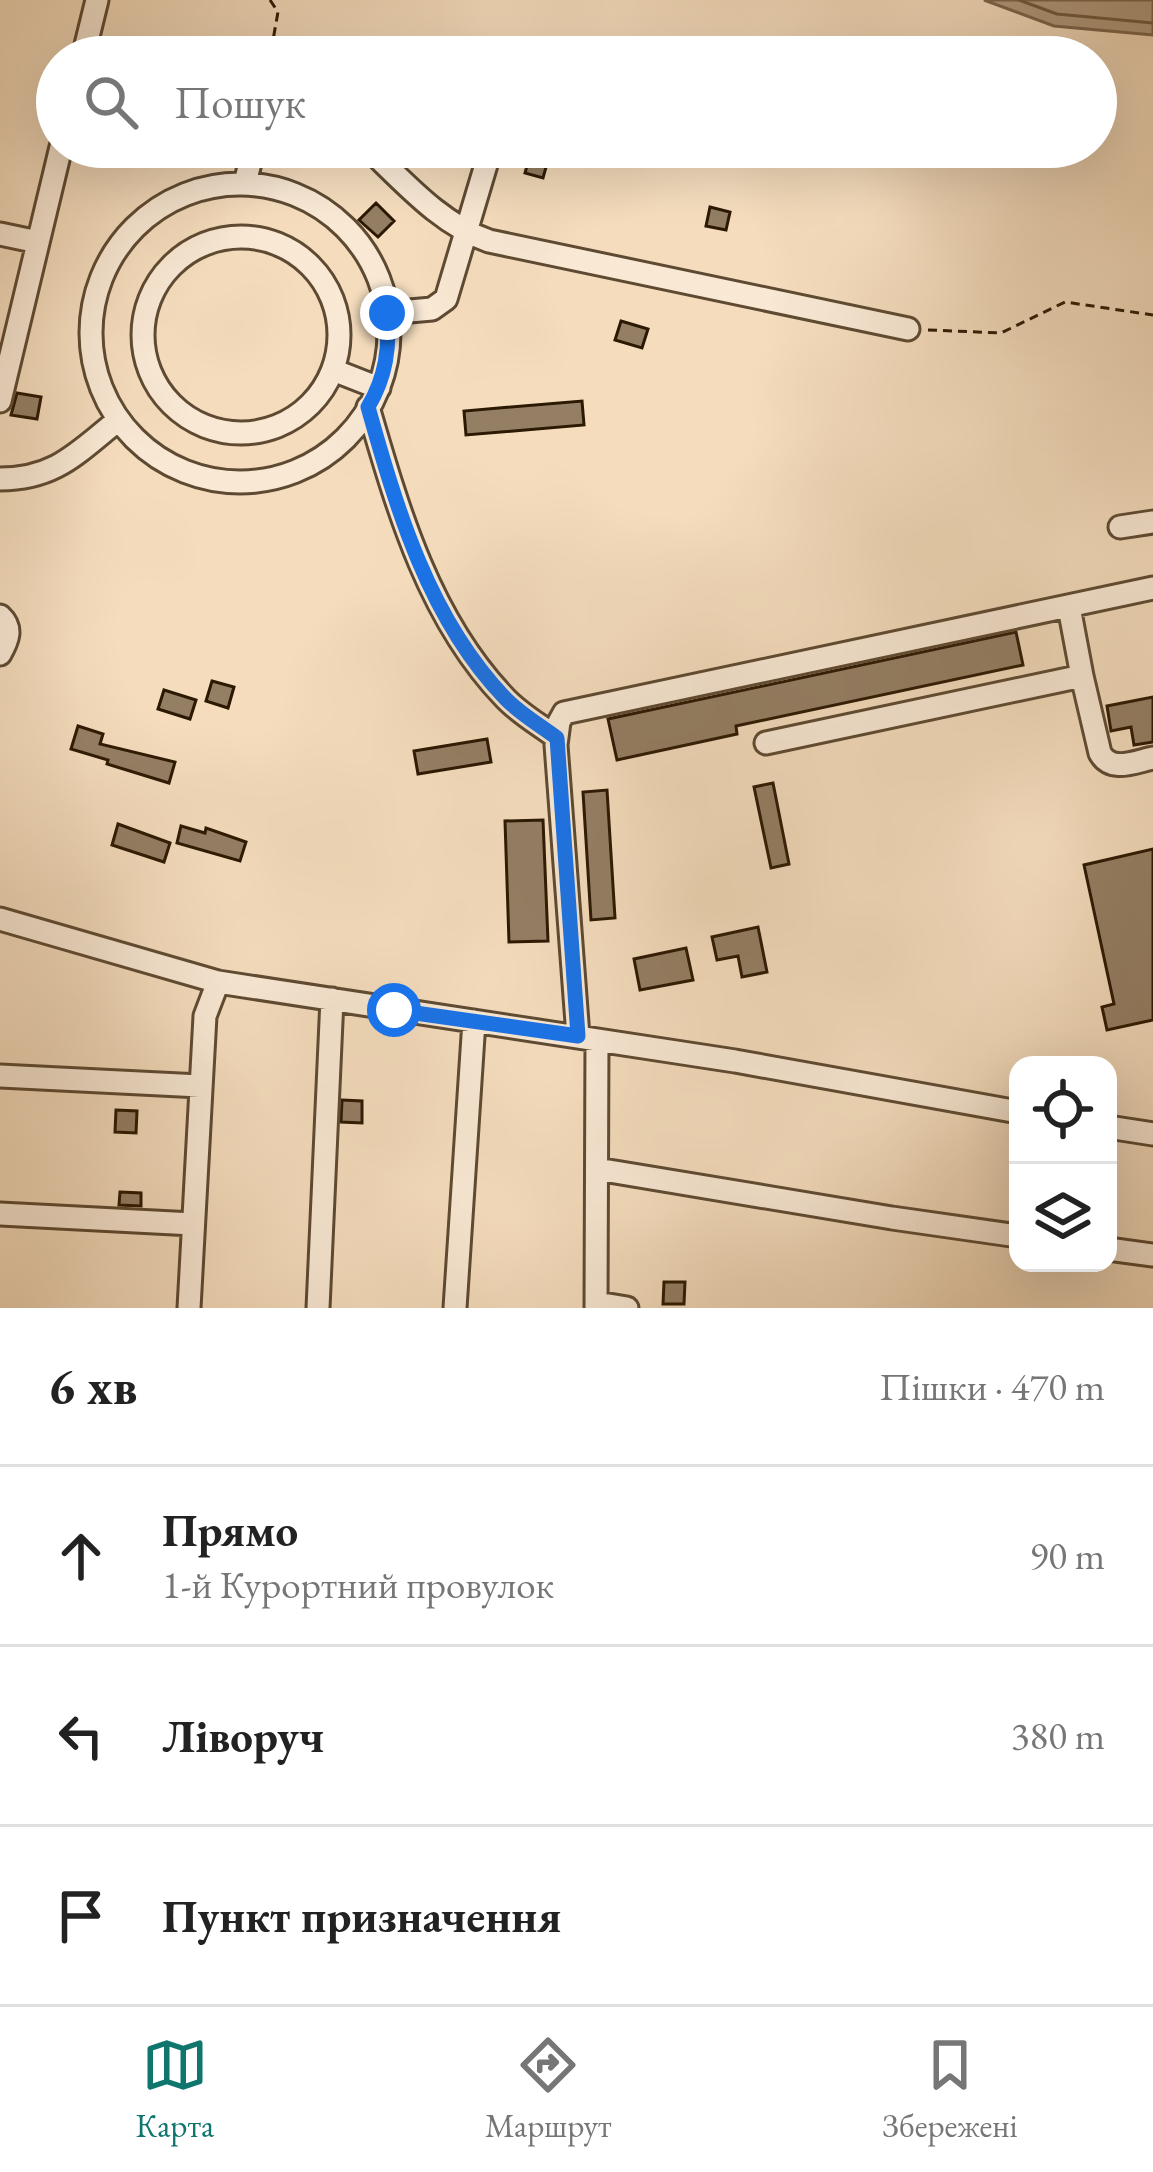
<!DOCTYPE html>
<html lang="uk">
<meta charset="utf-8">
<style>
:root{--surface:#fff;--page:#f6f6f6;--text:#222;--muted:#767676;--line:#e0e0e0;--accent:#0f766e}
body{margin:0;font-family:"EB Garamond",serif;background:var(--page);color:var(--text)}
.controls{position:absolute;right:36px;bottom:36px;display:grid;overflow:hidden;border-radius:24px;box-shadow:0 12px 48px #0002}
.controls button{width:108px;height:108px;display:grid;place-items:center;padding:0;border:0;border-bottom:3px solid var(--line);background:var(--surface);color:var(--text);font:60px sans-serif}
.stop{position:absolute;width:36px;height:36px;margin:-27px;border:9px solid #1a73e8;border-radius:50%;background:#fff}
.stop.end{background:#1a73e8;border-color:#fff;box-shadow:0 3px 12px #0008}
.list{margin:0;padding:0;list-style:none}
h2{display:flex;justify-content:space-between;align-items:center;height:156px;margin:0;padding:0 48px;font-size:51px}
h2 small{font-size:39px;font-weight:400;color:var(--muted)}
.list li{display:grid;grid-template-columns:78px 1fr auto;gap:36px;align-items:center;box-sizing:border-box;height:180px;padding:0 48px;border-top:3px solid var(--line)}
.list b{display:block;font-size:45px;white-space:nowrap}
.list p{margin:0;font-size:39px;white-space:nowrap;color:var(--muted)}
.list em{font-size:39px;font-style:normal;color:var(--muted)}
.icon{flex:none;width:66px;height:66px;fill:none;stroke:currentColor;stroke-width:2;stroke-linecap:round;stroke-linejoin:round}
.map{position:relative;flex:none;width:1153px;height:1308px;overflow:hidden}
.search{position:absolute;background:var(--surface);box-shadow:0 12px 48px #0002;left:36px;right:36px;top:36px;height:132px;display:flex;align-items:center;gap:30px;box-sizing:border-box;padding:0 42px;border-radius:66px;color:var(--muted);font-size:45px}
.sheet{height:696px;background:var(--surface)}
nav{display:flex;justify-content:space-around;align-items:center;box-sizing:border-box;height:168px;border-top:3px solid var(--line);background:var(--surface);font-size:33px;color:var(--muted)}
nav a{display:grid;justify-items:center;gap:6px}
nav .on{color:var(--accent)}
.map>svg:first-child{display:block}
.water{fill:#b09a7e;stroke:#7b664d;stroke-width:3}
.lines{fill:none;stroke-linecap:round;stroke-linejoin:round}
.shore{stroke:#6e5a40;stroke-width:3}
.building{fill:#947e64;stroke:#2c1903;stroke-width:3}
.minor-casing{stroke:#5e4a32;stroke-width:27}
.path{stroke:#2c1903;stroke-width:3;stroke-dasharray:9 6;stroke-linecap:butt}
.minor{stroke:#f8e8d4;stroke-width:21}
.route{stroke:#1a73e8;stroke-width:15}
</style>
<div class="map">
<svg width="1153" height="1308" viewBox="0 0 1153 1308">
<rect width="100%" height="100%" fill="#f4dcbd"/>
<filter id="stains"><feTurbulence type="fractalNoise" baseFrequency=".00167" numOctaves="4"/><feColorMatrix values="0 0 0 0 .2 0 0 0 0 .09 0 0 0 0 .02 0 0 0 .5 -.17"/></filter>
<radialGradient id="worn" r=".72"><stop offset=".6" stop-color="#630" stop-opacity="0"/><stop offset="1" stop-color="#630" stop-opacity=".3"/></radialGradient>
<path class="water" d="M 984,0 L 1153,0 L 1153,35 L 1054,26 Z"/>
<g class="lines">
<path class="shore" d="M 1019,0 L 1057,14 L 1153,23"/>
</g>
<path class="building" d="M 532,148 L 550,153 L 543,178 L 525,173 Z
M 376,203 L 394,221 L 378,237 L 359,220 Z
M 710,207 L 730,212 L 726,230 L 706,226 Z
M 621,321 L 648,329 L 642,348 L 615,340 Z
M 17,393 L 41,397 L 37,419 L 11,415 Z
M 582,401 L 584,425 L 466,435 L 464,411 Z
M 1016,632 L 1023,665 L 736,726 L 737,734 L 617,760 L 608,719 Z
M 212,681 L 234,687 L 228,708 L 206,701 Z
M 164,690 L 196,700 L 190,719 L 158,709 Z
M 1153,697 L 1153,742 L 1134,745 L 1131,727 L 1111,731 L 1107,706 Z
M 78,726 L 103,734 L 100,744 L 175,762 L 169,783 L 107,764 L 108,760 L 71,749 Z
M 487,739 L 491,762 L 418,774 L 414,751 Z
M 773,783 L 789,864 L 771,868 L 754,787 Z
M 607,790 L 615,918 L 591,920 L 583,792 Z
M 543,820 L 548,941 L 509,942 L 505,821 Z
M 118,824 L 170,843 L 164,862 L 112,845 Z
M 181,826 L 205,833 L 206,828 L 246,842 L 240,861 L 177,843 Z
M 1153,849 L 1153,1020 L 1107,1030 L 1102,1007 L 1114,1004 L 1084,865 Z
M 758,927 L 767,972 L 742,977 L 738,956 L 717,960 L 712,937 Z
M 686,948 L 693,980 L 640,990 L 634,959 Z
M 342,1100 L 362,1101 L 362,1123 L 341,1122 Z
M 116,1110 L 137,1111 L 136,1133 L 115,1132 Z
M 120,1192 L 141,1193 L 141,1206 L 119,1205 Z
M 664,1282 L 685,1282 L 684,1304 L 663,1304 Z"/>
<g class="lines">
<defs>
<path id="minor" d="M 83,57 L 97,0
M 367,147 C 404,182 440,224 489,241 L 908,329
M 245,183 L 254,147
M91 333a149 149 0 1 1 298 0a149 149 0 1 1-298 0Z
M 0,234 L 38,242
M143 335a98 98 0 1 1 196 0a98 98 0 1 1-196 0Z
M 387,313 L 432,309 L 446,299 L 488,158
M 333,370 L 379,388
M 0,401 L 61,147
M 368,407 C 398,510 429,619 505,698 C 520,714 540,725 557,738
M 0,479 C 55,479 77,453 117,421
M 1120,527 L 1153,522
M 0,616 C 13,628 8,640 0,654
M 1082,676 L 1100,753 C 1111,773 1134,762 1153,758
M 766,743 L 1082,676 L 1069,607
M 0,919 L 218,982 L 735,1061 L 1018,1112
M 578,1036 L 556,745 L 559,722 L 564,713 L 1153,588
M 0,1076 L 200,1086
M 1108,1127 L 1153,1134
M 597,1169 L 892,1218 L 1018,1236
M 0,1214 L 193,1224
M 1108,1249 L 1153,1255
M 597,1303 L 627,1308
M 189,1308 L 205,1016 L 218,982
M 318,1308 L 332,999
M 455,1308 L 474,1021
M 596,1308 L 597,1040"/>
</defs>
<use href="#minor" class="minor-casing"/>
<path class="path" d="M 270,0 L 278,12 L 270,57
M 928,330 L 1001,333 L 1065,302 L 1153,315"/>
<use href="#minor" class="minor"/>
</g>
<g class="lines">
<path class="route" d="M 387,313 C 390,347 386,377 368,407 C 397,510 429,619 505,698 C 520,714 540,725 557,738 L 578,1036 L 394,1010"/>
</g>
<rect width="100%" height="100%" filter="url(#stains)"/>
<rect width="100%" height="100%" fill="url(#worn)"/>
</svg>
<div class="controls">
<button><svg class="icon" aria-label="locate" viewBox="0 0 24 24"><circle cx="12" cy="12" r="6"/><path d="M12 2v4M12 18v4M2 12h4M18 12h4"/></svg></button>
<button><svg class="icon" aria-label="layers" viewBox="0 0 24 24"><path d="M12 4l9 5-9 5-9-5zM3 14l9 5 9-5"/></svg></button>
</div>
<div class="stop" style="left:394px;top:1010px"></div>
<div class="stop end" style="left:387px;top:313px"></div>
<div class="search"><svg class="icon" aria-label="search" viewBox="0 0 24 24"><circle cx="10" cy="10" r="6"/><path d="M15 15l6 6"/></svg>Пошук</div>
</div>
<section class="sheet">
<h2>6 хв<small>Пішки · 470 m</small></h2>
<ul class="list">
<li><svg class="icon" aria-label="ahead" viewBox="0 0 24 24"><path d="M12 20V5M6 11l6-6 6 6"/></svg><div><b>Прямо</b><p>1-й Курортний провулок</p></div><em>90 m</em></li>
<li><svg class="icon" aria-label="left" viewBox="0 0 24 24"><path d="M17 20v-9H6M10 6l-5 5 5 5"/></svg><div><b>Ліворуч</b></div><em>380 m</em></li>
<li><svg class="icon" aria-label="arrive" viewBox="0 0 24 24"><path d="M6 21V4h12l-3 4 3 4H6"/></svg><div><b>Пункт призначення</b></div></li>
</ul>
</section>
<nav>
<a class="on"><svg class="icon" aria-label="map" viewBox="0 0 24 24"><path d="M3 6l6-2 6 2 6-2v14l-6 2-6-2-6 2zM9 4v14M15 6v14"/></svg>Карта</a>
<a><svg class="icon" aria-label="directions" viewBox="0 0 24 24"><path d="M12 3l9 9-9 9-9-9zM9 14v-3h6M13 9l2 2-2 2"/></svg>Маршрут</a>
<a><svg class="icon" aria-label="saved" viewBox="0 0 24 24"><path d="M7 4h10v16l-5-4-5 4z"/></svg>Збережені</a>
</nav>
